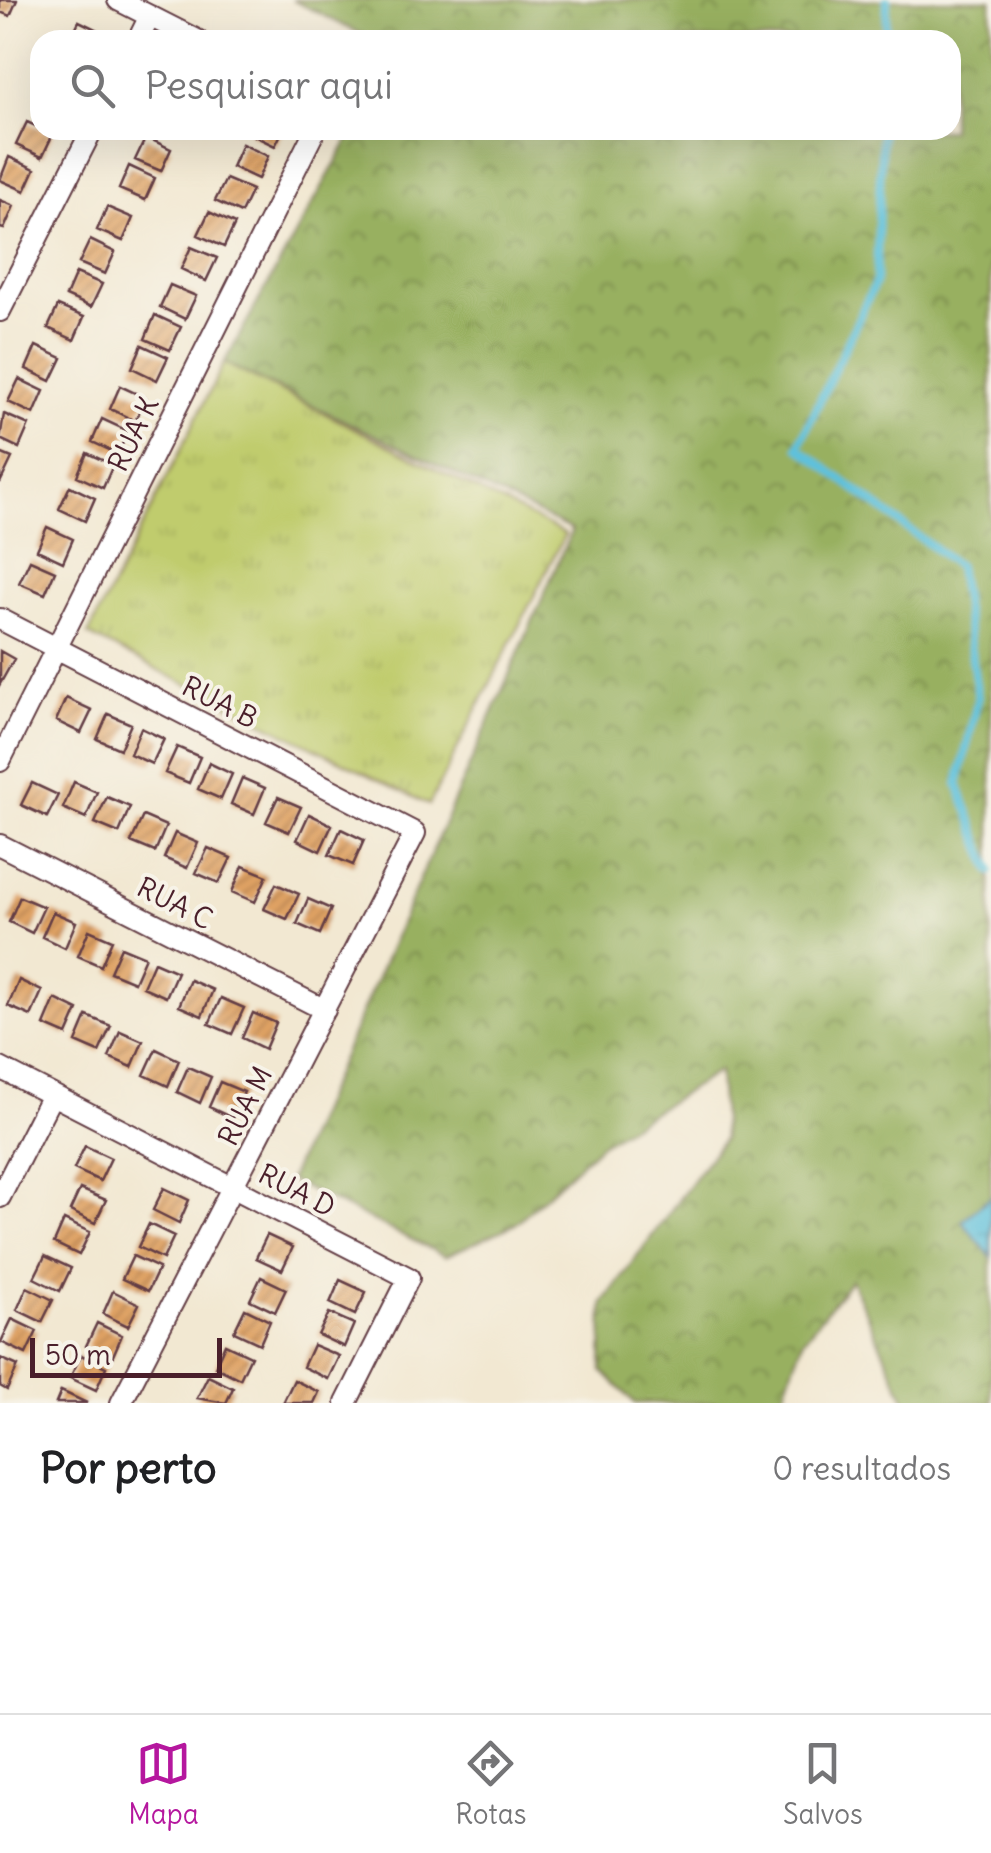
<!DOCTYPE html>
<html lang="pt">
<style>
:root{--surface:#fff;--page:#f2f2f2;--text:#202124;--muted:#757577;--line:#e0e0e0;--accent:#b5179e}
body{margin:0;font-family:Delius,sans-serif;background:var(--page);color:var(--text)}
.scale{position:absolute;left:30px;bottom:25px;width:192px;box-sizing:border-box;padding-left:10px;border:5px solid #4a1f2b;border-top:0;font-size:28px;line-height:35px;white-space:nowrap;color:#4a1f2b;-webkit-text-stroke:8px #f7f3e8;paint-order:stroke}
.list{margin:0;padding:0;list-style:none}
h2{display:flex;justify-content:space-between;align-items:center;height:130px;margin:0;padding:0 40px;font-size:42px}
h2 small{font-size:32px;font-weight:400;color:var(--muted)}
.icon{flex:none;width:55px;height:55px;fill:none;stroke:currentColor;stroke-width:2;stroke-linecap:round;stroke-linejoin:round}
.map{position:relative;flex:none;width:991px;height:1403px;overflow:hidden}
.search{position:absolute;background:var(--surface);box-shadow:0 10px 40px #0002;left:30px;right:30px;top:30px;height:110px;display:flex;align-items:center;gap:25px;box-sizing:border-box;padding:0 35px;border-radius:30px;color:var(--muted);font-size:38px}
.sheet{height:310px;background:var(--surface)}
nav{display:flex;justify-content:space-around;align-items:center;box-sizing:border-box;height:140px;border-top:2px solid var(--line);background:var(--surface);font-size:28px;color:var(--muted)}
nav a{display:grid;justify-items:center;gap:5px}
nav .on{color:var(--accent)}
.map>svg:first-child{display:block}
.grass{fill:url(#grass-tufts);stroke:#85764c;stroke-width:2.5}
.forest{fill:url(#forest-crowns);stroke:#716846;stroke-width:2.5}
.water{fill:url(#water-ripples);stroke:#547084;stroke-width:2.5}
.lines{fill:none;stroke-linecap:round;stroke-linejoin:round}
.stream{stroke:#5ec1dc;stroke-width:8}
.building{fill:url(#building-hatch)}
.minor-casing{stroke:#633d44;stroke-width:24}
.minor{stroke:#fff;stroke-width:20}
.labels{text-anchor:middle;stroke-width:8;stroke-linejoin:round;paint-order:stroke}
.street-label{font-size:28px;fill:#4a1f2b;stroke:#f7f3e8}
</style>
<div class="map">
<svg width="991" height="1403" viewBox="0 0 991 1403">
<defs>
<pattern id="grass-tufts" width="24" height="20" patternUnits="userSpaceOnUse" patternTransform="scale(2.5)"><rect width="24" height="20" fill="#c0cc6d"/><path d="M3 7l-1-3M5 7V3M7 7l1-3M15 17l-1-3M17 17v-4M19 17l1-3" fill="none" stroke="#a6af5f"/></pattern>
<pattern id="forest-crowns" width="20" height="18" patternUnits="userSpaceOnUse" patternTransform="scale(2.5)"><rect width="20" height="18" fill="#98b060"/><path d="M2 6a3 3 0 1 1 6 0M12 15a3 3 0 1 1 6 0" fill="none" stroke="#7e8f4f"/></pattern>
<pattern id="water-ripples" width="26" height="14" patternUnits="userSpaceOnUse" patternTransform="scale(2.5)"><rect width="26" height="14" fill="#5ec1dc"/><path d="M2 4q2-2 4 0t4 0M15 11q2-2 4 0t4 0" fill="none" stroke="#53a5bd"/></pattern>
<pattern id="building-hatch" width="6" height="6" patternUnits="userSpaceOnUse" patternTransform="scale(2.5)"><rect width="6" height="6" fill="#dfa263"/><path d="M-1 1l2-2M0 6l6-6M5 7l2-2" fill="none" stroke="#b78352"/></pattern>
</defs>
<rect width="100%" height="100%" fill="#f7f3e8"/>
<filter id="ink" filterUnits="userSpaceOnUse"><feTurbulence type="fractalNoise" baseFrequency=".01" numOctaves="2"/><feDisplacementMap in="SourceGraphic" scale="20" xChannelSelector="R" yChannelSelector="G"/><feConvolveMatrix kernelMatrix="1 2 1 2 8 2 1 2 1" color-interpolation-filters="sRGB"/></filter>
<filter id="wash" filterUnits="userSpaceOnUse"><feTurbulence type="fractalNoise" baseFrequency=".0048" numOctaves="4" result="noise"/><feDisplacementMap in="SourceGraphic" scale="40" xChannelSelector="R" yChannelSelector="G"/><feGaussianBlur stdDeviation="2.25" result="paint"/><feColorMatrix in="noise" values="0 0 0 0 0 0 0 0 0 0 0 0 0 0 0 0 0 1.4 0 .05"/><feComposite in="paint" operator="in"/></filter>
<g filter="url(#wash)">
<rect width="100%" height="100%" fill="#f2e8d2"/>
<path class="grass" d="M 224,363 L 565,534 L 429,805 L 88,635 Z"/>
<path class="forest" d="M 292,0 L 991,0 L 991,1403 L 907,1403 L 851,1280 L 803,1340 L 781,1403 L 635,1403 L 602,1371 L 603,1303 L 723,1139 L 719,1071 L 601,1144 L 514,1225 L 445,1256 L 289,1180 L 572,530 L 224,363 L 354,130 L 951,130 L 951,40 L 373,40 Z"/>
<path class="water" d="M 991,1196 L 991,1257 L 962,1221 Z"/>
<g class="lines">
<path class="stream" d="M 886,40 L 887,0
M 882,130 L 876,281 L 798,447 L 958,566 L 978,698 L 958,784 L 991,871"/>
</g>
<g id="blocks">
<path class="building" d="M 0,0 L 17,0 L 10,16 L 0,12 Z
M 79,21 L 104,33 L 101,40 L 70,40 Z
M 27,122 L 53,134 L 42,157 L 16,145 Z
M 252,130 L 283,130 L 275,146 L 250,134 Z
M 146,137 L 171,149 L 161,171 L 135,160 Z
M 242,144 L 268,156 L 258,179 L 232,167 Z
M 9,157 L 35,169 L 25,191 L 0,180 Z
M 129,166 L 155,178 L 145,200 L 119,189 Z
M 226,179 L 252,190 L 241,213 L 215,201 Z
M 0,200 L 14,206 L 4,229 L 0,228 Z
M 107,207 L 133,218 L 123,241 L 97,230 Z
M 209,212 L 235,224 L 224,247 L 198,235 Z
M 90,240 L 115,252 L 105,274 L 79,263 Z
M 191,247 L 217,258 L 206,281 L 181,269 Z
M 76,273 L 102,284 L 91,307 L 66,296 Z
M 170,285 L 196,296 L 185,319 L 160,307 Z
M 58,306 L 84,317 L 74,340 L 48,328 Z
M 155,315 L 181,327 L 170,350 L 145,339 Z
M 142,345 L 168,357 L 157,380 L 132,368 Z
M 36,346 L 62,358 L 51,381 L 26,369 Z
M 19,379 L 44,391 L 34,414 L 8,402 Z
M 120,386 L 146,398 L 135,421 L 110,409 Z
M 4,414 L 29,425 L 19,448 L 0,439 Z
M 102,419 L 128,431 L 118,454 L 92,442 Z
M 0,453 L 12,458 L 0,483 Z
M 87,453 L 113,465 L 103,488 L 77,476 Z
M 70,486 L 95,498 L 85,521 L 59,509 Z
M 47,527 L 73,539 L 63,562 L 37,550 Z
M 30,560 L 55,571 L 45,594 L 19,583 Z
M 0,651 L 14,659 L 0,684 Z
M 66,698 L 92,710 L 81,733 L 56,721 Z
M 108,714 L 131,724 L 120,749 L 97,739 Z
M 141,728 L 164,739 L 152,764 L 130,754 Z
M 177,747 L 200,757 L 189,783 L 165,773 Z
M 209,763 L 232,774 L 221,799 L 198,789 Z
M 242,778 L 265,788 L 254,814 L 231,804 Z
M 74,782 L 97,792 L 86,818 L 63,808 Z
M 32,783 L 58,795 L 47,817 L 21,805 Z
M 107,797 L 130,807 L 119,833 L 95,823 Z
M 278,797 L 301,807 L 289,832 L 266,822 Z
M 309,814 L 332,825 L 320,851 L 297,840 Z
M 143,816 L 166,826 L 155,852 L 131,842 Z
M 341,829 L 364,840 L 353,865 L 329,855 Z
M 175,833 L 198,843 L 187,868 L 164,858 Z
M 208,848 L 231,858 L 219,883 L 196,873 Z
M 243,866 L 267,876 L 255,902 L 232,892 Z
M 276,884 L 299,894 L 287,919 L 264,909 Z
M 20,897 L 44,907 L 32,933 L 9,922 Z
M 308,899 L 331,909 L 320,934 L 297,924 Z
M 53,912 L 76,922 L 65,948 L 42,937 Z
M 89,930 L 112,940 L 101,966 L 78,956 Z
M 121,947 L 145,957 L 134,982 L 110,972 Z
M 154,962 L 177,972 L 166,997 L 143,987 Z
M 19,980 L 42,991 L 31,1016 L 8,1006 Z
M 190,980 L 213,990 L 202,1016 L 179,1006 Z
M 221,998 L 244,1008 L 232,1034 L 209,1024 Z
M 55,999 L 78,1010 L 67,1035 L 44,1025 Z
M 253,1013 L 276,1023 L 265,1049 L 242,1038 Z
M 87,1016 L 111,1026 L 99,1052 L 76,1042 Z
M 120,1031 L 143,1041 L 132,1067 L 109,1057 Z
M 156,1049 L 179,1060 L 168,1086 L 144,1075 Z
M 188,1067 L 211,1077 L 200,1103 L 177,1092 Z
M 220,1082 L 244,1092 L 232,1118 L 209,1107 Z
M 85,1146 L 111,1158 L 100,1181 L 74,1169 Z
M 164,1188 L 189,1200 L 179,1223 L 153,1210 Z
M 80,1189 L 106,1200 L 95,1223 L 70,1211 Z
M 64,1220 L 90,1232 L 79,1255 L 54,1243 Z
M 149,1224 L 174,1236 L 163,1259 L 138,1247 Z
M 267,1235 L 293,1247 L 282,1270 L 256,1258 Z
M 45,1256 L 71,1268 L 60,1291 L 34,1278 Z
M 133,1256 L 159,1268 L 148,1291 L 122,1279 Z
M 261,1277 L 286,1289 L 275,1312 L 250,1300 Z
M 340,1280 L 366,1292 L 355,1315 L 330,1303 Z
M 27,1287 L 53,1300 L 42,1322 L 17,1310 Z
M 113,1291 L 139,1304 L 128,1326 L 103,1314 Z
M 245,1309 L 270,1321 L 260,1344 L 234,1332 Z
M 329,1313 L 354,1324 L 344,1347 L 318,1335 Z
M 12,1319 L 37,1331 L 26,1354 L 1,1342 Z
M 97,1323 L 122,1335 L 112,1358 L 86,1346 Z
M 225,1344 L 251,1356 L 240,1379 L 215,1367 Z
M 313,1345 L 339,1356 L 328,1379 L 303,1367 Z
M 81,1355 L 106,1367 L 96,1390 L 70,1378 Z
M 0,1358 L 18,1366 L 7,1390 L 0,1386 Z
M 208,1376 L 233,1388 L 226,1403 L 197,1398 Z
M 294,1380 L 319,1392 L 314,1403 L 283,1403 Z
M 61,1391 L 87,1403 L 56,1403 Z"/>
</g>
</g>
<g filter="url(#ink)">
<use href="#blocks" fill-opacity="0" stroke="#633d44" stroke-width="2.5"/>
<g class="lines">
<defs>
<path id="minor" d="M 118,0 L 197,40
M 138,40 L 150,16
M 0,311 L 92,130
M 0,619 L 415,833 L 121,1403
M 0,761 L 315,130
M 0,845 L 325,1010
M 0,1068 L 409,1278 L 346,1403
M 0,1197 L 52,1095"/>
</defs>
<use href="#minor" class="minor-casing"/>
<use href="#minor" class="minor"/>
</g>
</g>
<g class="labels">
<g class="street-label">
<text transform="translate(133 434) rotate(-64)" y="10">RUA K</text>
<text transform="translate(220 702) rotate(27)" y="10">RUA B</text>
<text transform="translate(175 903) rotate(27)" y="10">RUA C</text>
<text transform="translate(245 1106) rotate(-63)" y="10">RUA M</text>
<text transform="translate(297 1190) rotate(27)" y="10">RUA D</text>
</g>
</g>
</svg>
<div class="scale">50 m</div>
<div class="search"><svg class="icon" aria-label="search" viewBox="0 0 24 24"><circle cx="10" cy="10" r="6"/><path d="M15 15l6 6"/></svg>Pesquisar aqui</div>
</div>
<section class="sheet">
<h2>Por perto<small>0 resultados</small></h2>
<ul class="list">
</ul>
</section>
<nav>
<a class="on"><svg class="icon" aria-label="map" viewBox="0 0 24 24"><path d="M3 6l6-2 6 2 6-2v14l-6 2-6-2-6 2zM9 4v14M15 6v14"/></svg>Mapa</a>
<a><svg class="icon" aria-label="directions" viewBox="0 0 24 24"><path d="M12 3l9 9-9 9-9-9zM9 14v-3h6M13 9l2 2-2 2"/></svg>Rotas</a>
<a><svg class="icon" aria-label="saved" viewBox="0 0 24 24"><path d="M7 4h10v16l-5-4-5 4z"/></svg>Salvos</a>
</nav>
